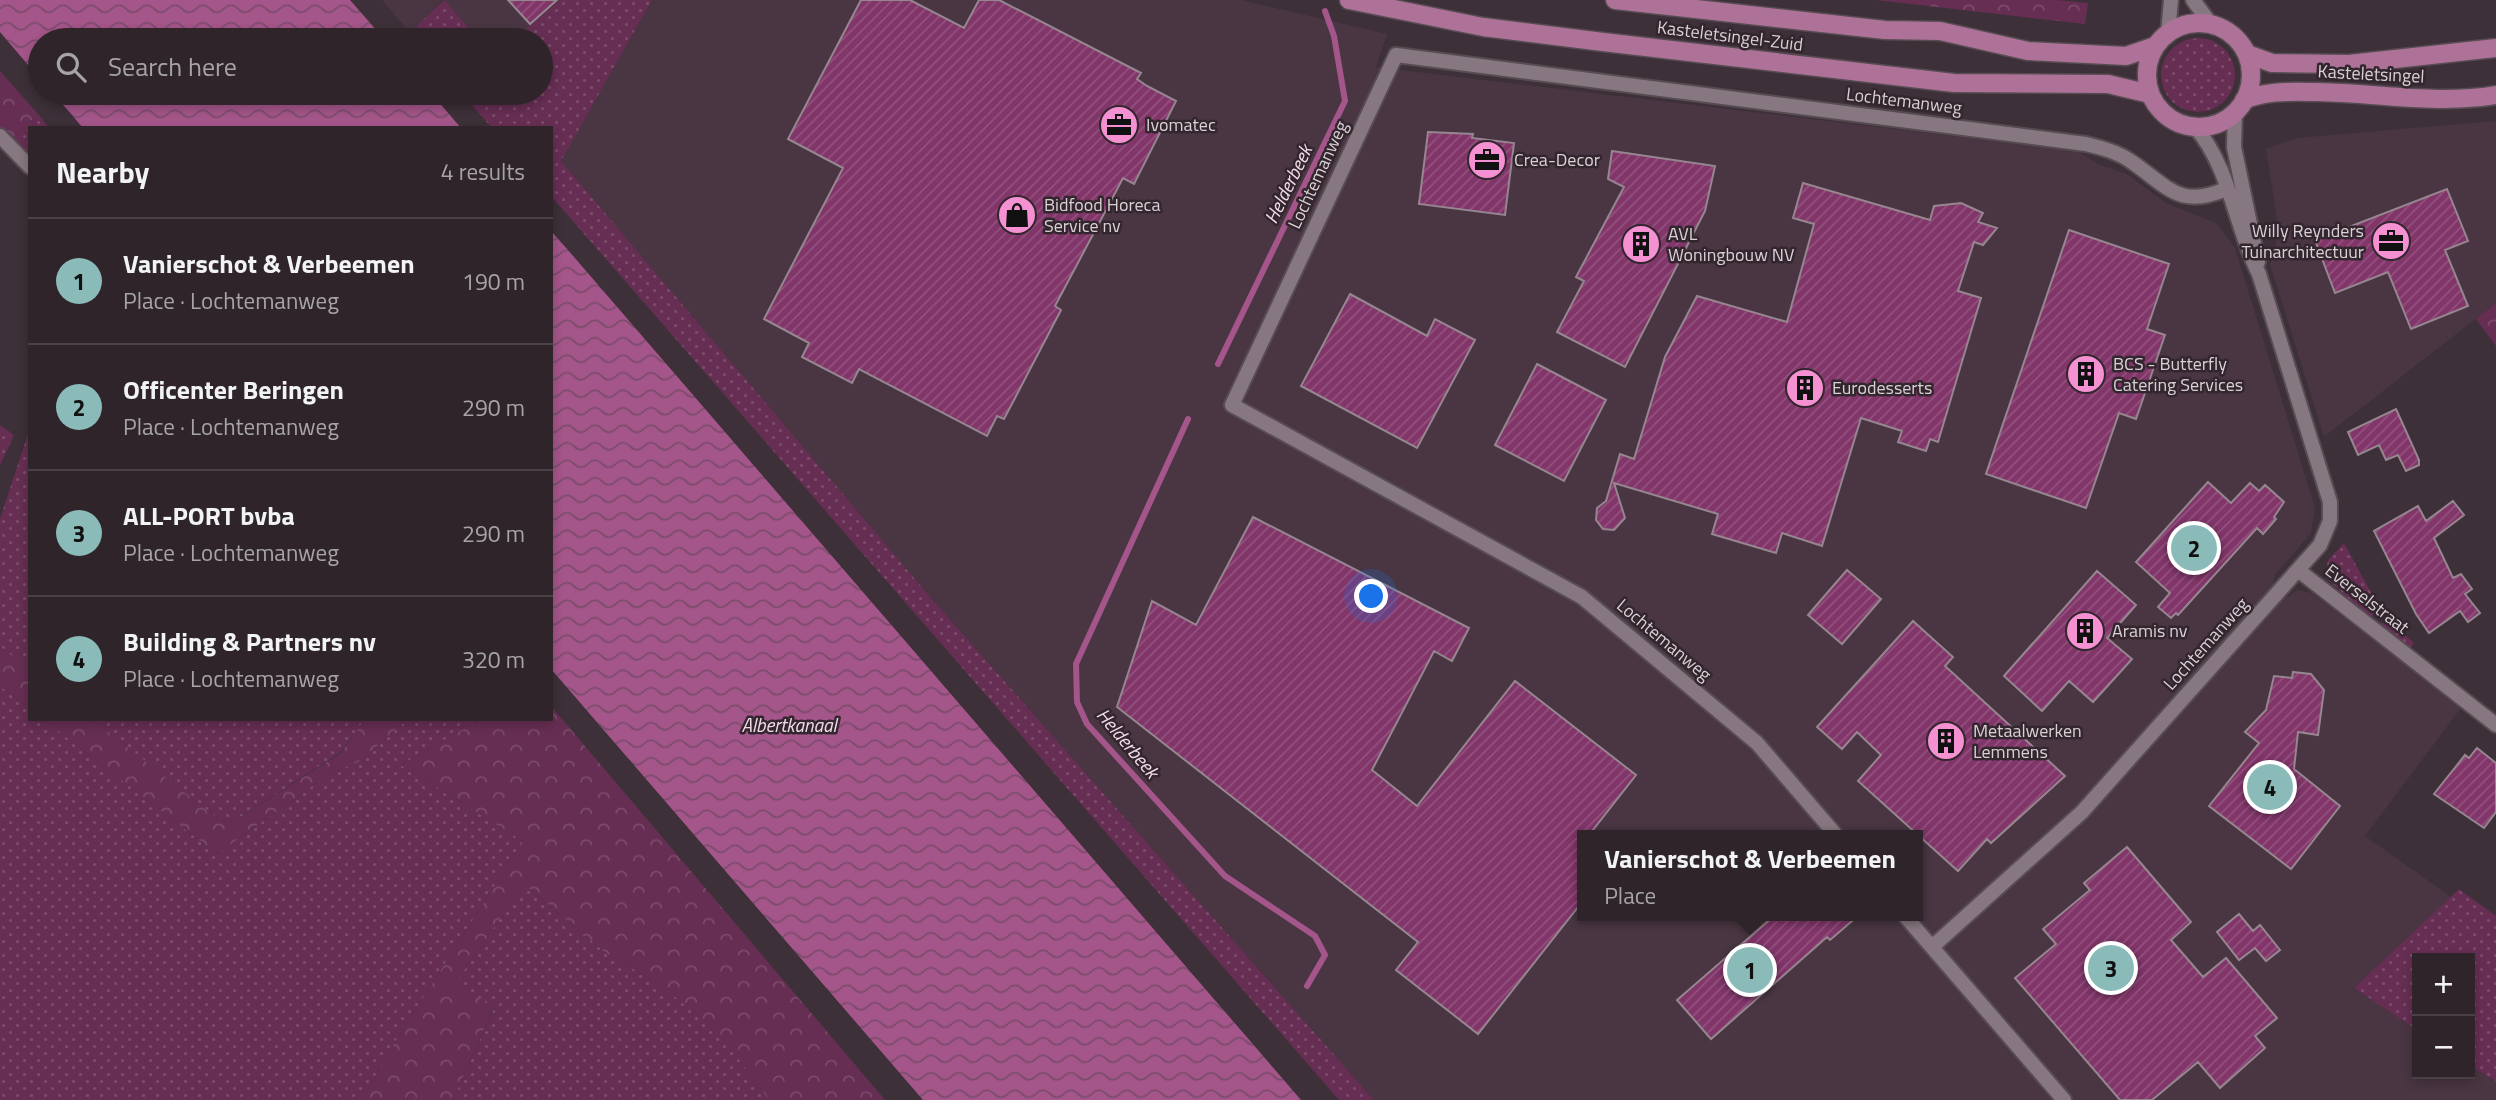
<!DOCTYPE html>
<meta charset="utf-8">
<style>
:root{--surface:#2e242a;--page:#3a3036;--text:#f1f3f6;--muted:#a7a4a8;--line:#494147;--accent:#8bbbb9}
body{margin:0;font-family:"Titillium Web",sans-serif;background:var(--page);color:var(--text)}
.controls{position:absolute;right:21px;bottom:21px;display:grid;overflow:hidden;border-radius:0px;box-shadow:0 4px 10px #0003}
.controls button{width:63px;height:63px;display:grid;place-items:center;padding:0;border:0;border-bottom:2px solid var(--line);background:var(--surface);color:var(--text);font:35px sans-serif}
.you{position:absolute;left:1372px;top:597px;width:24px;height:24px;margin:-18px;border:5px solid #fff;border-radius:50%;background:#1a73e8;box-shadow:0 0 0 10px #1a73e833}
.badge{display:grid;place-items:center;width:46px;height:46px;border-radius:50%;background:var(--accent);color:#111;font-size:23px;font-weight:700}
.pin{position:absolute;translate:-50% -50%;border:4px solid #fff;box-shadow:0 2px 7px #0006}
.popup{position:absolute;left:1577px;top:830px;width:346px;height:91px;box-sizing:border-box;display:grid;place-content:center;border-radius:0px;background:var(--surface);filter:drop-shadow(0 2px 5px #0005);font-size:23px;white-space:nowrap;color:var(--muted)}
.popup b{font-size:26px;color:var(--text)}
.popup::after{content:'';position:absolute;left:50%;top:100%;margin-left:-14px;border:14px solid transparent;border-top-color:var(--surface)}
.list{margin:0;padding:0;list-style:none}
h2{display:flex;justify-content:space-between;align-items:center;height:91px;margin:0;padding:0 28px;font-size:30px}
h2 small{font-size:23px;font-weight:400;color:var(--muted)}
.list li{display:grid;grid-template-columns:46px 1fr auto;gap:21px;align-items:center;box-sizing:border-box;height:126px;padding:0 28px;border-top:2px solid var(--line)}
.list b{display:block;font-size:26px;white-space:nowrap}
.list p{margin:0;font-size:23px;white-space:nowrap;color:var(--muted)}
.list em{font-size:23px;font-style:normal;color:var(--muted)}
.icon{flex:none;width:38px;height:38px;fill:none;stroke:currentColor;stroke-width:2;stroke-linecap:round;stroke-linejoin:round}
.map{position:relative;flex:none;width:2496px;height:1100px;overflow:hidden}
.search{position:absolute;background:var(--surface);box-shadow:0 4px 10px #0003;left:28px;top:28px;width:525px;height:77px;display:flex;align-items:center;gap:18px;box-sizing:border-box;padding:0 24px;border-radius:38px;color:var(--muted);font-size:26px}
.panel{position:absolute;background:var(--surface);box-shadow:0 4px 10px #0003;left:28px;top:126px;width:525px;height:595px;border-radius:0px}
.map>svg:first-child{display:block}
.built{fill:#493642;fill-rule:evenodd}
.green{fill:url(#green-dots)}
.forest{fill:url(#forest-crowns)}
.water{fill:url(#water-waves)}
.lines{fill:none;stroke-linecap:round;stroke-linejoin:round}
.stream{stroke:#a45589;stroke-width:6}
.building{fill:url(#building-hatch);stroke:#96868f;stroke-width:2}
.street-casing{stroke:#574c52;stroke-width:18}
.primary-casing{stroke:#574c52;stroke-width:21}
.street{stroke:#877780;stroke-width:14}
.primary{stroke:#ae7299;stroke-width:18}
.labels{text-anchor:middle;stroke-width:5;stroke-linejoin:round;paint-order:stroke}
.street-label{font-size:18px;fill:#dad1d6;stroke:#33262e}
.poi-label{font-size:18px;fill:#dad1d6;stroke:#33262e;text-anchor:start}
.water-label{font-size:19px;font-style:italic;fill:#f3dce9;stroke:#33262e}
</style>
<div class="map">
<svg width="2496" height="1100" viewBox="0 0 2496 1100">
<defs>
<pattern id="green-dots" width="8" height="8" patternUnits="userSpaceOnUse" patternTransform="scale(1.75)"><rect width="8" height="8" fill="#662e53"/><path d="M2 2h.1M6 6h.1" fill="none" stroke="#7b4b6b" stroke-width="1.8" stroke-linecap="round"/></pattern>
<pattern id="forest-crowns" width="20" height="18" patternUnits="userSpaceOnUse" patternTransform="scale(1.75)"><rect width="20" height="18" fill="#662e53"/><path d="M2 6a3 3 0 1 1 6 0M12 15a3 3 0 1 1 6 0" fill="none" stroke="#7b4b6b"/></pattern>
<pattern id="water-waves" width="16" height="10" patternUnits="userSpaceOnUse" patternTransform="scale(1.75)"><rect width="16" height="10" fill="#a45589"/><path d="M0 5q4-4 8 0t8 0" fill="none" stroke="#7c4c6c"/></pattern>
<pattern id="building-hatch" width="6" height="6" patternUnits="userSpaceOnUse" patternTransform="scale(1.75)"><rect width="6" height="6" fill="#813569"/><path d="M-1 1l2-2M0 6l6-6M5 7l2-2" fill="none" stroke="#92517e"/></pattern>
</defs>
<rect width="100%" height="100%" fill="#3d3038"/>
<path class="built" d="M 382,0 L 442,0 L 418,24 L 419,40 L 416,40 Z
M 444,0 L 560,0 L 513,40 L 480,40 Z
M 652,0 L 1241,0 L 1387,34 L 1376,67 L 2078,151 L 2097,164 L 2127,174 L 2166,203 L 2216,223 L 2235,248 L 2315,508 L 2311,533 L 2275,575 L 2273,584 L 2288,597 L 2297,590 L 2312,593 L 2461,708 L 2365,836 L 2451,897 L 2354,988 L 2417,1030 L 2417,1074 L 2470,1074 L 2470,1066 L 2496,1081 L 2496,1100 L 1374,1100 L 932,599 L 561,161 ZM 1582,835 L 1918,835 L 1918,916 L 1582,916 Z
M 2496,121 L 2496,303 L 2324,437 L 2270,264 L 2279,231 L 2266,149 L 2296,138 Z"/>
<path class="green" d="M 444,0 L 480,40 L 419,40 L 418,24 Z
M 560,0 L 652,0 L 561,161 L 932,599 L 1374,1100 L 1339,1100 L 551,196 L 551,128 L 492,128 L 461,93 L 541,93 L 541,40 L 513,40 Z
M2161 75a37 37 0 1 1 74 0a37 37 0 1 1-74 0Z
M 38,114 L 49,128 L 30,128 L 30,160 L 11,139 Z
M 0,425 L 14,435 L 0,465 Z
M 30,428 L 30,670 L 0,647 L 0,519 Z
M 2344,543 L 2374,598 L 2373,616 L 2369,617 L 2325,577 L 2328,560 Z
M 2395,616 L 2402,632 L 2414,643 L 2410,648 L 2380,624 Z
M 0,686 L 30,709 L 30,719 L 43,719 L 217,854 L 329,774 L 360,761 L 408,719 L 481,719 L 401,765 L 523,841 L 388,1053 L 362,1100 L 0,1100 Z
M 92,719 L 365,719 L 341,752 L 239,818 L 221,821 Z
M 524,884 L 606,953 L 656,982 L 717,1029 L 769,1100 L 453,1100 L 495,1006 L 453,986 Z
M 2459,889 L 2496,916 L 2496,1081 L 2470,1066 L 2470,958 L 2417,958 L 2417,1030 L 2354,988 Z"/>
<path class="forest" d="M 1876,0 L 2056,0 L 2088,3 L 2085,24 Z
M 0,71 L 38,114 L 11,139 L 0,127 Z
M 2496,303 L 2496,346 L 2476,319 Z
M 0,647 L 30,670 L 30,709 L 0,686 Z
M 551,706 L 885,1100 L 769,1100 L 716,1029 L 656,982 L 606,953 L 524,884 L 454,985 L 495,1005 L 453,1100 L 362,1100 L 388,1053 L 523,841 L 401,765 L 481,719 L 551,719 Z
M 43,719 L 92,719 L 221,821 L 239,818 L 341,753 L 365,719 L 408,719 L 360,761 L 329,774 L 217,854 Z"/>
<path class="water" d="M 0,0 L 350,0 L 385,40 L 40,40 L 40,79 L 0,32 Z
M 53,93 L 431,93 L 461,128 L 83,128 Z
M 551,231 L 568,250 L 1301,1100 L 923,1100 L 551,669 Z"/>
<g class="lines">
<path class="stream" d="M 1218,364 L 1345,101 L 1334,36 L 1325,11
M 1188,419 L 1076,664 L 1077,702 L 1087,724 L 1225,876 L 1315,936 L 1325,955 L 1307,986"/>
</g>
<path class="building" d="M 508,0 L 557,0 L 530,24 Z
M 861,0 L 910,0 L 964,28 L 979,0 L 999,0 L 1141,73 L 1137,79 L 1147,86 L 1176,101 L 1134,184 L 1123,178 L 1055,306 L 1061,310 L 1004,419 L 997,416 L 987,436 L 859,369 L 852,383 L 802,357 L 809,343 L 764,319 L 843,168 L 788,139 Z
M 1428,132 L 1473,134 L 1472,138 L 1514,143 L 1505,215 L 1419,204 Z
M 1612,151 L 1715,166 L 1705,211 L 1625,367 L 1557,332 L 1584,281 L 1576,277 L 1624,187 L 1608,179 Z
M 1803,183 L 1930,220 L 1934,206 L 1961,203 L 1983,213 L 1978,222 L 1997,228 L 1983,245 L 1974,242 L 1958,291 L 1981,298 L 1938,442 L 1930,439 L 1926,451 L 1898,442 L 1902,431 L 1861,418 L 1822,546 L 1782,533 L 1776,553 L 1712,534 L 1718,514 L 1614,483 L 1625,518 L 1614,530 L 1603,529 L 1596,520 L 1597,508 L 1606,501 L 1620,454 L 1634,459 L 1665,357 L 1697,296 L 1787,322 L 1814,224 L 1793,218 Z
M 2447,189 L 2468,241 L 2445,250 L 2468,306 L 2411,329 L 2388,272 L 2335,293 L 2315,240 Z
M 2069,230 L 2169,264 L 2147,329 L 2165,335 L 2136,419 L 2119,413 L 2086,508 L 1986,474 Z
M 1350,294 L 1427,336 L 1435,319 L 1475,340 L 1417,448 L 1301,386 Z
M 1537,364 L 1606,400 L 1564,481 L 1495,445 Z
M 2396,409 L 2419,460 L 2419,465 L 2406,471 L 2398,455 L 2386,460 L 2379,445 L 2358,455 L 2348,432 Z
M 2208,482 L 2231,503 L 2250,483 L 2259,491 L 2265,485 L 2284,502 L 2274,517 L 2276,519 L 2263,534 L 2257,528 L 2178,615 L 2176,613 L 2171,618 L 2158,607 L 2170,593 L 2136,562 Z
M 2453,501 L 2464,515 L 2434,538 L 2453,578 L 2461,574 L 2472,589 L 2465,594 L 2480,613 L 2468,622 L 2460,611 L 2429,633 L 2416,614 L 2374,531 L 2418,506 L 2426,521 Z
M 1253,517 L 1469,628 L 1452,661 L 1434,651 L 1372,770 L 1417,806 L 1515,681 L 1636,775 L 1589,835 L 1582,835 L 1582,902 L 1478,1034 L 1396,970 L 1418,942 L 1117,707 L 1152,601 L 1196,625 Z
M 1847,570 L 1881,599 L 1842,644 L 1808,615 Z
M 2097,571 L 2136,605 L 2107,638 L 2132,659 L 2093,702 L 2069,681 L 2042,711 L 2004,676 Z
M 1913,621 L 1953,657 L 1945,666 L 2065,776 L 1991,843 L 1987,839 L 1958,871 L 1858,781 L 1881,755 L 1857,732 L 1842,749 L 1817,727 Z
M 2293,672 L 2311,674 L 2324,690 L 2318,735 L 2298,732 L 2294,769 L 2340,806 L 2291,869 L 2209,806 L 2259,743 L 2245,732 L 2266,710 L 2274,676 L 2292,678 Z
M 2477,748 L 2496,763 L 2496,812 L 2484,828 L 2434,794 L 2465,755 L 2469,758 Z
M 2127,847 L 2191,922 L 2171,940 L 2203,977 L 2226,958 L 2277,1018 L 2255,1036 L 2265,1048 L 2220,1088 L 2198,1062 L 2152,1100 L 2120,1100 L 2015,978 L 2056,944 L 2043,929 L 2090,890 L 2084,883 Z
M 2239,914 L 2253,931 L 2260,925 L 2280,950 L 2266,961 L 2255,948 L 2239,960 L 2217,932 Z
M 1774,916 L 1858,916 L 1830,940 L 1827,937 L 1711,1039 L 1677,1000 Z"/>
<g class="lines">
<defs>
<path id="street" d="M 2193,0 L 2210,23
M 2168,34 L 2171,0
M 2235,113 L 2234,147 L 2258,262
M 0,136 L 30,167
M 2298,570 L 2496,725
M 1836,835 L 1757,743 L 1582,597 L 1232,405 L 1396,55 L 2086,144 C 2102,148 2118,152 2132,162 C 2168,187 2180,209 2226,189
M 1905,916 L 2064,1100
M 1932,947 L 2082,812 L 2320,545 L 2330,521 L 2330,502 L 2259,274 C 2235,227 2230,167 2195,127"/>
<path id="primary" d="M 1349,0 L 1483,27 L 1603,42 L 1954,83 L 2108,84 L 2150,94
M 1615,0 L 1885,30 L 1940,31 L 2028,51 L 2126,56 L 2155,46
M2147 75a52 52 0 1 1 104 0a52 52 0 1 1-104 0Z
M 2247,54 L 2272,63 L 2349,64 L 2496,48
M 2244,100 C 2268,90 2292,92 2318,92 C 2378,93 2437,105 2496,95"/>
</defs>
<use href="#street" class="street-casing"/>
<use href="#primary" class="primary-casing"/>
<use href="#street" class="street"/>
<use href="#primary" class="primary"/>
</g>
<defs>
<symbol id="office-disc" viewBox="-11 -11 22 22"><circle r="9.5" fill="#f591d2" stroke="#33262e"/><path d="M-6-3h4V-5.5h4V-3h4V5H-6ZM-1-4.5V-3h2v-1.5ZM-6 0V1H6V0Z" fill="#111"/></symbol>
<symbol id="shop-disc" viewBox="-11 -11 22 22"><circle r="9.5" fill="#f591d2" stroke="#33262e"/><path d="M-5-2.5h2.3a2.7 3.5 0 0 1 5.4 0H5L5.5 6h-11ZM-1.5-2.5h3a1.5 2.3 0 0 0-3 0Z" fill="#111"/></symbol>
<symbol id="building-disc" viewBox="-11 -11 22 22"><circle r="9.5" fill="#f591d2" stroke="#33262e"/><path d="M-4-6H4V6H1V3H-1V6H-4ZM-2.5-4.3h1.7v1.8h-1.7ZM.8-4.3h1.7v1.8H.8ZM-2.5-1h1.7V.8h-1.7ZM.8-1h1.7V.8H.8Z" fill="#111"/></symbol>
</defs>
<g fill-rule="evenodd">
<use href="#office-disc" x="1097" y="103" width="44" height="44"/>
<use href="#office-disc" x="1465" y="138" width="44" height="44"/>
<use href="#shop-disc" x="995" y="193" width="44" height="44"/>
<use href="#office-disc" x="2369" y="219" width="44" height="44"/>
<use href="#building-disc" x="1619" y="222" width="44" height="44"/>
<use href="#building-disc" x="2064" y="352" width="44" height="44"/>
<use href="#building-disc" x="1783" y="366" width="44" height="44"/>
<use href="#building-disc" x="2063" y="609" width="44" height="44"/>
<use href="#building-disc" x="1924" y="719" width="44" height="44"/>
</g>
<g class="labels">
<g class="street-label">
<text transform="translate(1730 36) rotate(7)" y="6">Kasteletsingel-Zuid</text>
<text transform="translate(2371 74) rotate(3)" y="6">Kasteletsingel</text>
<text transform="translate(1904 101) rotate(7)" y="6">Lochtemanweg</text>
<text transform="translate(1318 175) rotate(-65)" y="6">Lochtemanweg</text>
<text transform="translate(2367 599) rotate(38)" y="6">Everselstraat</text>
<text transform="translate(1664 640) rotate(40)" y="6">Lochtemanweg</text>
<text transform="translate(2206 644) rotate(-48)" y="6">Lochtemanweg</text>
</g>
<g class="poi-label">
<text x="1146" y="131">Ivomatec</text>
<text x="1514" y="166">Crea-Decor</text>
<text x="1044" y="211">Bidfood Horeca<tspan x="1044" dy="21">Service nv</tspan></text>
<text x="2364" y="237" text-anchor="end">Willy Reynders<tspan x="2364" dy="21">Tuinarchitectuur</tspan></text>
<text x="1668" y="240">AVL<tspan x="1668" dy="21">Woningbouw NV</tspan></text>
<text x="2113" y="370">BCS - Butterfly<tspan x="2113" dy="21">Catering Services</tspan></text>
<text x="1832" y="394">Eurodesserts</text>
<text x="2112" y="637">Aramis nv</text>
<text x="1973" y="737">Metaalwerken<tspan x="1973" dy="21">Lemmens</tspan></text>
</g>
<g class="water-label">
<text transform="translate(1288 184) rotate(-64)" y="7">Helderbeek</text>
<text x="789" y="732">Albertkanaal</text>
<text transform="translate(1128 743) rotate(50)" y="7">Helderbeek</text>
</g>
</g>
</svg>
<div class="controls">
<button>+</button>
<button>−</button>
</div>
<div class="you"></div>
<div class="pin badge" style="left:1750px;top:970px">1</div>
<div class="popup"><b>Vanierschot &amp; Verbeemen</b>Place</div>
<div class="pin badge" style="left:2194px;top:548px">2</div>
<div class="pin badge" style="left:2111px;top:968px">3</div>
<div class="pin badge" style="left:2270px;top:787px">4</div>
<div class="search"><svg class="icon" aria-label="search" viewBox="0 0 24 24"><circle cx="10" cy="10" r="6"/><path d="M15 15l6 6"/></svg>Search here</div>
<section class="panel">
<h2>Nearby<small>4 results</small></h2>
<ul class="list">
<li><span class="badge">1</span><div><b>Vanierschot &amp; Verbeemen</b><p>Place · Lochtemanweg</p></div><em>190 m</em></li>
<li><span class="badge">2</span><div><b>Officenter Beringen</b><p>Place · Lochtemanweg</p></div><em>290 m</em></li>
<li><span class="badge">3</span><div><b>ALL-PORT bvba</b><p>Place · Lochtemanweg</p></div><em>290 m</em></li>
<li><span class="badge">4</span><div><b>Building &amp; Partners nv</b><p>Place · Lochtemanweg</p></div><em>320 m</em></li>
</ul>
</section>
</div>
